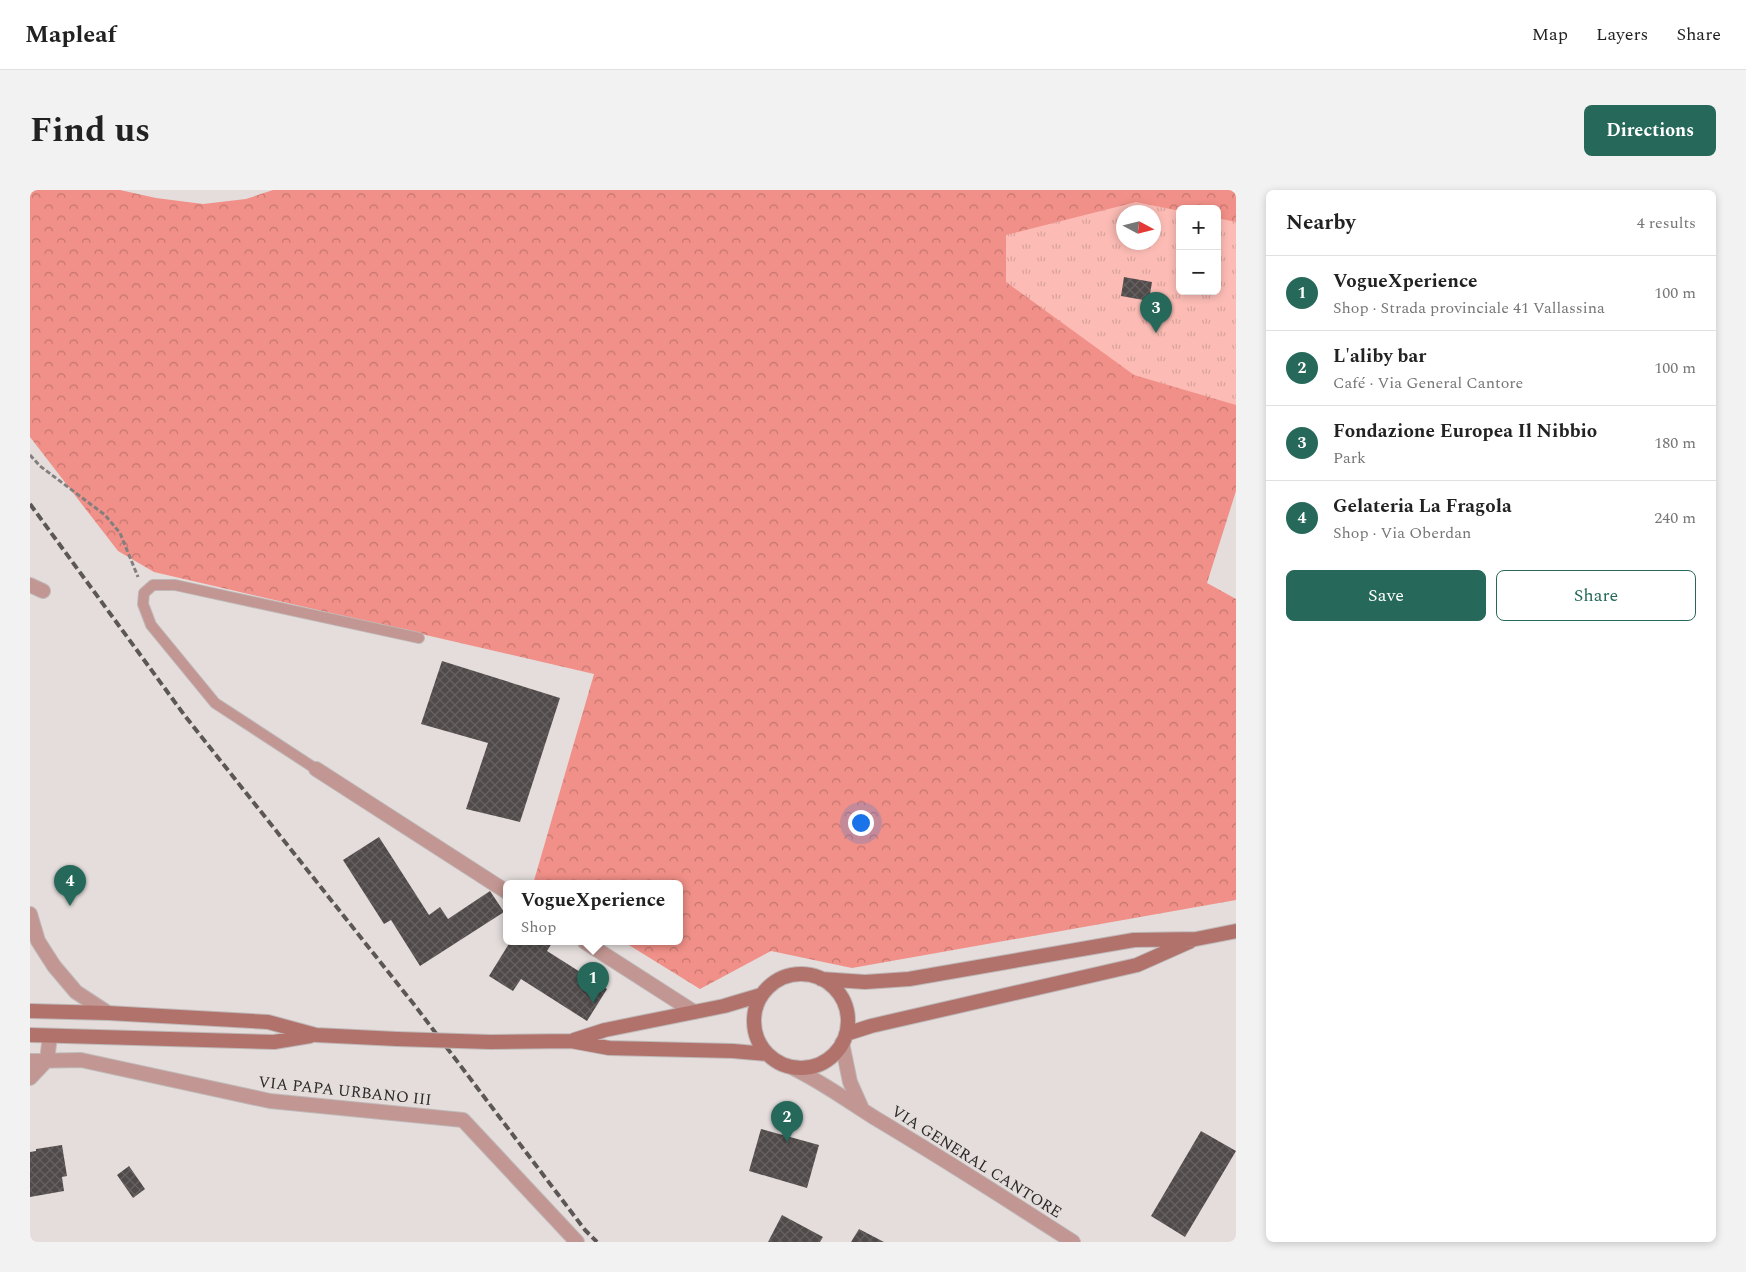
<!DOCTYPE html>
<meta charset="utf-8">
<style>
:root{--surface:#fff;--page:#f2f2f2;--text:#222;--muted:#767676;--line:#e0e0e0;--accent:#26695a}
body{margin:0;font-family:Spectral,serif;background:var(--page);color:var(--text)}
.controls{position:absolute;right:15px;top:15px;display:grid;overflow:hidden;border-radius:8px;box-shadow:0 2px 8px #0003}
.controls button{width:45px;height:45px;display:grid;place-items:center;padding:0;border:0;border-bottom:1px solid var(--line);background:var(--surface);color:var(--text);font:25px sans-serif}
.compass{position:absolute;left:1086px;top:15px;width:45px;height:45px;border-radius:50%;background:var(--surface);box-shadow:0 2px 8px #0003;rotate:97deg}
.you{position:absolute;left:830px;top:632px;width:18px;height:18px;margin:-12px;border:4px solid #fff;border-radius:50%;background:#1a73e8;box-shadow:0 0 0 8px #1a73e833}
.badge{display:grid;place-items:center;width:32px;height:32px;border-radius:50%;background:var(--accent);color:#fff;font-size:16px;font-weight:700}
.pin{position:absolute;translate:-50% -41px;filter:drop-shadow(0 1px 2px #0008)}
.pin::after{content:'';position:absolute;top:26px;width:18px;height:15px;background:inherit;clip-path:polygon(0 0,100% 0,50% 100%)}
.popup{position:absolute;left:473px;top:690px;width:180px;height:65px;box-sizing:border-box;display:grid;place-content:center;border-radius:8px;background:var(--surface);filter:drop-shadow(0 1px 4px #0005);font-size:16px;white-space:nowrap;color:var(--muted)}
.popup b{font-size:19px;color:var(--text)}
.popup::after{content:'';position:absolute;left:50%;top:100%;margin-left:-10px;border:10px solid transparent;border-top-color:var(--surface)}
.list{margin:0;padding:0;list-style:none}
h2{display:flex;justify-content:space-between;align-items:center;height:65px;margin:0;padding:0 20px;font-size:21px}
h2 small{font-size:16px;font-weight:400;color:var(--muted)}
.list li{display:grid;grid-template-columns:32px 1fr auto;gap:15px;align-items:center;box-sizing:border-box;height:75px;padding:0 20px;border-top:1px solid var(--line)}
.list b{display:block;font-size:19px;white-space:nowrap}
.list p{margin:0;font-size:16px;white-space:nowrap;color:var(--muted)}
.list em{font-size:16px;font-style:normal;color:var(--muted)}
.actions{display:flex;gap:10px;padding:15px 20px}
.actions a{flex:1;padding:11px 0;border:1px solid var(--accent);border-radius:8px;text-align:center;font-size:18px;color:var(--accent)}
.actions .main{background:var(--accent);color:#fff}
.map{position:relative;flex:none;width:1206px;height:1052px;overflow:hidden;border-radius:8px}
header{display:flex;align-items:center;gap:30px;box-sizing:border-box;height:70px;padding:0 25px;background:var(--surface);border-bottom:1px solid var(--line)}
header strong{font-size:24px}
nav{display:flex;gap:28px;margin-inline-start:auto;font-size:18px}
.intro{display:flex;align-items:center;justify-content:space-between;box-sizing:border-box;height:120px;padding:0 30px}
h1{margin:0;font-size:35px}
.button{padding:12px 22px;border-radius:8px;background:var(--accent);color:#fff;font-size:18px;font-weight:700}
main{display:flex;gap:30px;padding:0 30px}
aside{flex:1;background:var(--surface);border-radius:8px;box-shadow:0 2px 8px #0003}
.map>svg:first-child{display:block}
.forest{fill:url(#forest-crowns);fill-rule:evenodd}
.park{fill:url(#park-tufts);fill-rule:evenodd}
.building{fill:url(#building-cross-hatch)}
.lines{fill:none;stroke-linecap:round;stroke-linejoin:round}
.service-casing{stroke:#bfb9b8;stroke-width:12}
.minor-casing{stroke:#bfb9b8;stroke-width:16}
.tertiary-casing{stroke:#bfb9b8;stroke-width:16}
.secondary-casing{stroke:#bfb9b8;stroke-width:16}
.path{stroke:#847f7f;stroke-width:3;stroke-dasharray:5 2.5;stroke-linecap:butt}
.service{stroke:#c29692;stroke-width:10}
.minor{stroke:#c29692;stroke-width:14}
.tertiary{stroke:#c29692;stroke-width:14}
.secondary{stroke:#b1726c;stroke-width:14}
.rail{stroke:#5b5757;stroke-width:4;stroke-dasharray:8 4;stroke-linecap:butt}
.secondary-bridge-casing{stroke:#bfb9b8;stroke-width:16;stroke-linecap:butt}
.secondary-bridge{stroke:#b1726c;stroke-width:14}
.labels{text-anchor:middle;stroke-width:5;stroke-linejoin:round;paint-order:stroke}
.street-label{font-size:16px;fill:#2c2a2a;stroke:#e4dddc}
</style>
<header>
<strong>Mapleaf</strong>
<nav><a>Map</a><a>Layers</a><a>Share</a></nav>
</header>
<div class="intro"><h1>Find us</h1><a class="button">Directions</a></div>
<main>
<div class="map">
<svg width="1206" height="1052" viewBox="0 0 1206 1052">
<defs>
<pattern id="forest-crowns" width="20" height="18" patternUnits="userSpaceOnUse" patternTransform="scale(1.25)"><rect width="20" height="18" fill="#f19088"/><path d="M2 6a3 3 0 1 1 6 0M12 15a3 3 0 1 1 6 0" fill="none" stroke="#c3766f"/></pattern>
<pattern id="park-tufts" width="24" height="20" patternUnits="userSpaceOnUse" patternTransform="scale(1.25)"><rect width="24" height="20" fill="#fcbcb5"/><path d="M3 7l-1-3M5 7V3M7 7l1-3M15 17l-1-3M17 17v-4M19 17l1-3" fill="none" stroke="#d8a29c"/></pattern>
<pattern id="building-cross-hatch" width="8" height="8" patternUnits="userSpaceOnUse" patternTransform="scale(1.25)"><rect width="8" height="8" fill="#504b4a"/><path d="M0 0l8 8M0 8l8-8" fill="none" stroke="#666261"/></pattern>
</defs>
<rect width="100%" height="100%" fill="#e4dddc"/>
<path class="forest" d="M 0,0 L 90,0 L 126,8 L 173,14 L 216,9 L 243,0 L 1206,0 L 1206,301 L 1177,393 L 1206,409 L 1206,710 L 822,778 L 741,761 L 670,799 L 594,752 L 649,752 L 649,694 L 503,694 L 564,484 L 124,382 L 88,361 L 0,247 ZM 1150,19 L 1187,19 L 1187,101 L 1150,101 ZM 1094,22 L 1124,22 L 1124,52 L 1094,52 Z"/>
<path class="park" d="M 1106,12 L 1150,21 L 1150,101 L 1187,101 L 1187,28 L 1206,32 L 1206,215 L 1104,185 L 976,92 L 976,45 ZM 1094,22 L 1124,22 L 1124,52 L 1094,52 Z"/>
<path class="building" d="M 1094,87 L 1122,92 L 1119,111 L 1091,106 Z
M 412,471 L 530,508 L 490,632 L 436,619 L 458,553 L 391,534 Z
M 349,647 L 399,725 L 410,717 L 418,729 L 460,701 L 474,722 L 390,776 L 361,730 L 354,734 L 313,670 Z
M 480,752 L 520,752 L 522,753 L 517,761 L 577,799 L 557,831 L 491,789 L 483,801 L 459,786 Z
M 731,939 L 789,955 L 777,998 L 719,981 Z
M 1171,941 L 1206,961 L 1155,1047 L 1121,1026 Z
M 32,955 L 37,986 L 32,987 L 34,1001 L 0,1007 L 0,962 L 6,961 L 6,959 Z
M 99,976 L 115,999 L 103,1008 L 87,985 Z
M 752,1025 L 793,1047 L 790,1052 L 738,1052 Z
M 829,1039 L 854,1052 L 821,1052 Z"/>
<g class="lines">
<defs>
<path id="service" d="M 286,579 L 185,513 L 121,435 L 113,414 L 114,403 L 123,395 L 145,395 L 389,448"/>
<path id="minor" d="M 0,395 L 13,401
M 286,579 L 477,702
M 0,724 L 8,751 L 24,776 L 46,802 L 78,823
M 555,752 L 664,822
M 0,871 L 51,870 L 240,911 L 433,930 L 547,1052
M 0,888 L 17,870 L 20,846"/>
<path id="tertiary" d="M 812,853 L 820,892 L 832,919
M 763,878 C 792,892 818,911 845,928 C 912,968 978,1010 1043,1052"/>
<path id="secondary" d="M724 831a47 47 0 1 1 94 0a47 47 0 1 1-94 0Z
M 791,789 L 835,792 L 879,789 L 1104,750 L 1166,749 L 1206,741
M 0,821 L 78,823 L 238,832 L 286,845 L 367,849
M 816,844 L 841,836 L 1107,775 L 1161,751
M 0,845 L 244,852 L 280,846
M 544,850 L 575,840 L 694,816 L 731,805
M 460,852 L 541,851 L 579,858 L 703,861 L 737,864"/>
</defs>
<use href="#service" class="service-casing"/>
<use href="#minor" class="minor-casing"/>
<use href="#tertiary" class="tertiary-casing"/>
<use href="#secondary" class="secondary-casing"/>
<path class="path" d="M 0,265 L 10,276 L 75,325 L 90,343 L 108,387"/>
<use href="#service" class="service"/>
<use href="#minor" class="minor"/>
<use href="#tertiary" class="tertiary"/>
<use href="#secondary" class="secondary"/>
<path class="rail" d="M 0,314 L 155,526 L 386,817 L 555,1040 L 567,1052"/>
<defs>
<path id="secondary-bridge" d="M 367,849 L 460,852"/>
</defs>
<use href="#secondary-bridge" class="secondary-bridge-casing"/>
<use href="#secondary-bridge" class="secondary-bridge"/>
</g>
<g class="labels">
<g class="street-label">
<text transform="translate(315 900) rotate(6)" y="6">VIA PAPA URBANO III</text>
<text transform="translate(947 971) rotate(32)" y="6">VIA GENERAL CANTORE</text>
</g>
</g>
</svg>
<div class="controls">
<button>+</button>
<button>−</button>
</div>
<svg class="compass" viewBox="-18 -18 36 36"><path d="M0-13l5 13h-10z" fill="#e53935"/><path d="M0 13l5-13h-10z" fill="#767676"/></svg>
<div class="you"></div>
<div class="pin badge" style="left:563px;top:813px">1</div>
<div class="popup"><b>VogueXperience</b>Shop</div>
<div class="pin badge" style="left:757px;top:952px">2</div>
<div class="pin badge" style="left:1126px;top:143px">3</div>
<div class="pin badge" style="left:40px;top:716px">4</div>
</div>
<aside>
<h2>Nearby<small>4 results</small></h2>
<ul class="list">
<li><span class="badge">1</span><div><b>VogueXperience</b><p>Shop · Strada provinciale 41 Vallassina</p></div><em>100 m</em></li>
<li><span class="badge">2</span><div><b>L'aliby bar</b><p>Café · Via General Cantore</p></div><em>100 m</em></li>
<li><span class="badge">3</span><div><b>Fondazione Europea Il Nibbio</b><p>Park</p></div><em>180 m</em></li>
<li><span class="badge">4</span><div><b>Gelateria La Fragola</b><p>Shop · Via Oberdan</p></div><em>240 m</em></li>
</ul>
<div class="actions"><a class="main">Save</a><a>Share</a></div>
</aside>
</main>
